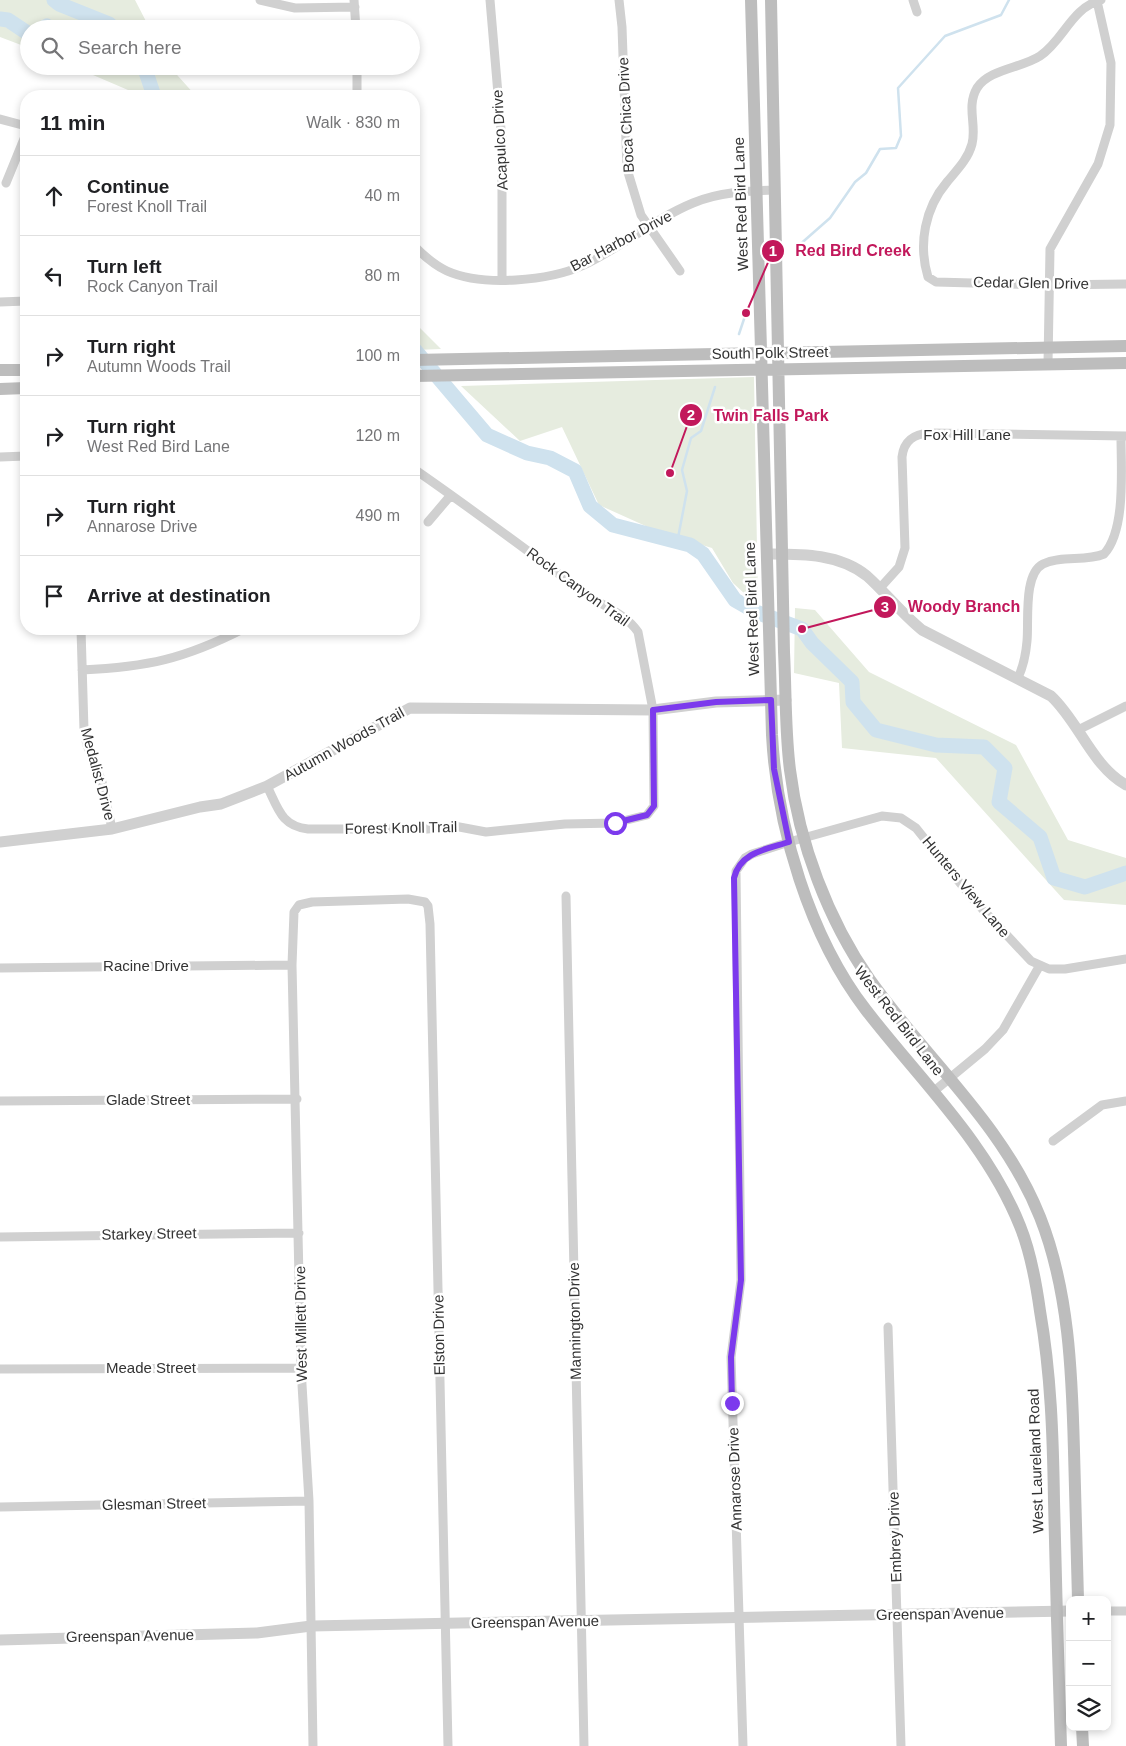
<!DOCTYPE html>
<meta charset="utf-8">
<style>
:root{--surface:#fff;--page:#f6f6f6;--text:#202124;--muted:#757577;--line:#e0e0e0}
body{margin:0;font-family:Helvetica,sans-serif;background:var(--page);color:var(--text)}
.controls{position:absolute;right:15px;bottom:15px;display:grid;overflow:hidden;border-radius:10px;box-shadow:0 2px 8px #0003}
.controls button{width:45px;height:45px;display:grid;place-items:center;padding:0;border:0;border-bottom:1px solid var(--line);background:var(--surface);color:var(--text);font:25px sans-serif}
.stop{position:absolute;width:15px;height:15px;margin:-11px;border:4px solid #7c3aed;border-radius:50%;background:#fff}
.stop.end{background:#7c3aed;border-color:#fff;box-shadow:0 1px 5px #0008}
.list{margin:0;padding:0;list-style:none}
h2{display:flex;justify-content:space-between;align-items:center;height:65px;margin:0;padding:0 20px;font-size:21px}
h2 small{font-size:16px;font-weight:400;color:var(--muted)}
.list li{display:grid;grid-template-columns:32px 1fr auto;gap:15px;align-items:center;box-sizing:border-box;height:80px;padding:0 20px;border-top:1px solid var(--line)}
.list b{display:block;font-size:19px;white-space:nowrap}
.list p{margin:0;font-size:16px;white-space:nowrap;color:var(--muted)}
.list em{font-size:16px;font-style:normal;color:var(--muted)}
.icon{flex:none;width:28px;height:28px;fill:none;stroke:currentColor;stroke-width:2;stroke-linecap:round;stroke-linejoin:round}
.map{position:relative;flex:none;width:1126px;height:1746px;overflow:hidden}
.search{position:absolute;background:var(--surface);box-shadow:0 2px 8px #0003;left:20px;top:20px;width:400px;height:55px;display:flex;align-items:center;gap:12px;box-sizing:border-box;padding:0 18px;border-radius:28px;color:var(--muted);font-size:19px}
.panel{position:absolute;background:var(--surface);box-shadow:0 2px 8px #0003;left:20px;top:90px;width:400px;height:545px;border-radius:20px}
.map>svg:first-child{display:block}
.green{fill:#e6ecdf}
.lines{fill:none;stroke-linecap:round;stroke-linejoin:round}
.stream{stroke:#cfe2ee;stroke-width:2.5}
.river{stroke:#cfe2ee;stroke-width:15}
.minor{stroke:#d0d0d0;stroke-width:9}
.tertiary{stroke:#d0d0d0;stroke-width:11}
.secondary{stroke:#bdbdbd;stroke-width:12}
.route{stroke:#7c3aed;stroke-width:6}
.labels{text-anchor:middle;stroke-width:5;stroke-linejoin:round;paint-order:stroke}
.street-label{font-size:15px;fill:#333;stroke:#fff}
.leader{fill:none;stroke:#c2185b;stroke-width:2}
.callout-dot{fill:#c2185b;stroke:#fff;stroke-width:2}
.mark-label{font-size:15px;text-anchor:middle;font-weight:bold;fill:#fff}
.callout-label{font-size:16px;text-anchor:middle;font-weight:bold;fill:#c2185b;stroke:#fff;stroke-width:5;stroke-linejoin:round;paint-order:stroke}
</style>
<div class="map">
<svg width="1126" height="1746" viewBox="0 0 1126 1746">
<rect width="100%" height="100%" fill="#fff"/>
<path class="green" d="M 0,0 L 135,0 L 150,29 L 29,29 L 29,48 L 0,37 Z
M 72,66 L 169,66 L 196,96 L 142,96 Z
M 414,322 L 441,349 L 414,350 Z
M 754,377 L 758,606 L 733,583 L 712,548 L 659,532 L 599,505 L 562,427 L 520,441 L 461,386 Z
M 795,608 L 815,610 L 869,672 L 1016,745 L 1068,840 L 1126,858 L 1126,905 L 1064,900 L 936,758 L 842,748 L 839,683 L 794,673 Z"/>
<g class="lines">
<path class="stream" d="M 797,247 L 830,218 L 855,182 L 866,173 L 880,149 L 896,148 L 901,136 L 898,88 L 945,36 L 1001,15 L 1009,0
M 739,334 L 746,313
M 677,543 L 687,491 L 682,470 L 691,438 L 701,431 L 715,387"/>
<path class="river" d="M 54,0 L 59,4 L 109,24 L 115,29
M 0,19 L 8,20 L 29,34
M 42,29 L 47,26 L 51,29
M 144,66 L 154,96
M 414,349 L 487,435 L 527,453 L 550,458 L 575,471 L 590,506 L 613,525 L 690,545 L 703,554 L 735,600 L 756,612 L 802,629 L 812,643 L 852,682 L 853,702 L 876,730 L 936,745 L 984,747 L 1005,768 L 999,802 L 1040,837 L 1054,878 L 1085,887 L 1126,873"/>
<path class="minor" d="M 260,0 L 295,8 L 355,7
M 354,0 L 356,29
M 490,0 L 502,141 L 502,280
M 619,0 L 622,27 L 627,169 L 641,215 L 680,271
M 913,0 L 917,12
M 1101,0 C 1071,8 1064,40 1040,56 C 1022,68 989,69 977,88 C 966,107 977,125 972,144 C 968,159 957,170 947,182 C 925,208 918,244 928,277 L 936,282 L 1048,285 L 1126,284
M 357,66 L 357,96
M 0,119 L 26,126
M 6,183 L 26,134
M 414,246 C 424,256 434,265 447,271 C 483,287 549,281 584,265 C 622,247 654,219 693,203 C 719,192 747,191 775,190
M 0,302 L 26,301
M 1048,364 L 1050,249 L 1098,164 L 1110,125 L 1111,63 L 1097,1
M 0,457 L 26,456
M 428,522 L 451,495
M 880,588 L 899,567 L 905,548 L 902,457 C 904,440 914,434 930,433 L 1126,436
M 81,629 L 84,730 L 87,745 L 102,782 L 112,829
M 82,670 C 147,667 184,659 243,629
M 1018,678 C 1023,667 1026,653 1027,641 C 1029,622 1023,574 1043,564 C 1062,555 1085,562 1104,554 C 1126,530 1121,470 1121,437
M 1078,730 L 1126,706
M 267,786 C 278,808 281,826 308,829 L 427,829 L 454,826 L 486,832 L 565,824 L 615,823 L 647,815 L 654,806 L 653,710 L 638,632 C 625,613 604,607 586,594 C 529,552 472,509 414,469
M 566,896 L 584,1746
M 0,968 L 292,965
M 933,1092 L 985,1049 L 1003,1030 L 1040,965
M 0,1101 L 297,1099
M 1053,1141 L 1102,1105 L 1126,1101
M 0,1237 L 299,1233
M 888,1327 L 901,1746
M 0,1369 L 301,1368
M 0,1507 L 309,1501
M 1107,1611 L 1126,1611
M 313,1746 L 309,1501 L 301,1368 L 292,965 L 294,912 L 299,905 L 312,902 L 408,899 L 425,902 L 428,906 L 430,924 L 448,1746
M 743,1746 L 731,1357 L 741,1280 L 736,871 L 745,858 L 752,854 L 789,842 L 882,816 L 901,818 L 916,828 L 972,898 L 1031,961 L 1049,969 L 1065,969 L 1126,959"/>
<path class="tertiary" d="M 767,554 C 800,554 839,553 867,576 C 886,593 902,614 922,630 L 1051,696 C 1079,722 1092,766 1126,785
M 0,842 L 112,829 L 200,807 L 221,804 L 267,786 L 410,708 L 653,710 L 716,702 L 786,700
M 0,1640 L 257,1633 L 311,1626 L 1070,1611"/>
<path class="secondary" d="M 751,0 L 772,735 C 777,827 809,936 866,1010 C 920,1080 987,1143 1020,1226 C 1031,1253 1036,1282 1040,1311 C 1051,1374 1053,1437 1054,1501 C 1056,1583 1058,1664 1061,1746
M 771,0 L 784,652 C 786,691 785,731 790,770 C 799,843 828,920 870,980 C 927,1060 1003,1124 1040,1217 C 1069,1290 1072,1373 1074,1451 C 1075,1500 1077,1550 1078,1600
M 414,360 L 1126,346
M 0,370 L 26,370
M 414,376 L 1126,363
M 0,389 L 26,388
M 1082,1727 L 1083,1746"/>
</g>
<g class="lines">
<path class="route" d="M 615,823 L 647,815 L 654,806 L 653,710 L 716,702 L 771,700 L 774,769 L 789,842 C 767,849 740,852 734,878 L 741,1280 L 731,1357 L 732,1403"/>
</g>
<g class="labels">
<g class="street-label">
<text transform="translate(626 115) rotate(-93)" y="5">Boca Chica Drive</text>
<text transform="translate(500 140) rotate(-93)" y="5">Acapulco Drive</text>
<text transform="translate(741 204) rotate(-92)" y="5">West Red Bird Lane</text>
<text transform="translate(621 241) rotate(-28)" y="5">Bar Harbor Drive</text>
<text transform="translate(1031 283) rotate(1)" y="5">Cedar Glen Drive</text>
<text transform="translate(770 353) rotate(-1)" y="5">South Polk Street</text>
<text x="967" y="440">Fox Hill Lane</text>
<text transform="translate(578 587) rotate(36)" y="5">Rock Canyon Trail</text>
<text transform="translate(752 609) rotate(-92)" y="5">West Red Bird Lane</text>
<text transform="translate(344 744) rotate(-29)" y="5">Autumn Woods Trail</text>
<text transform="translate(98 774) rotate(75)" y="5">Medalist Drive</text>
<text transform="translate(401 828) rotate(-1)" y="5">Forest Knoll Trail</text>
<text transform="translate(966 887) rotate(50)" y="5">Hunters View Lane</text>
<text x="146" y="971">Racine Drive</text>
<text transform="translate(899 1021) rotate(52)" y="5">West Red Bird Lane</text>
<text x="148" y="1105">Glade Street</text>
<text transform="translate(149 1234) rotate(-1)" y="5">Starkey Street</text>
<text transform="translate(575 1321) rotate(-91)" y="5">Mannington Drive</text>
<text transform="translate(301 1324) rotate(-91)" y="5">West Millett Drive</text>
<text transform="translate(439 1335) rotate(-91)" y="5">Elston Drive</text>
<text x="151" y="1373">Meade Street</text>
<text transform="translate(1036 1461) rotate(-92)" y="5">West Laureland Road</text>
<text transform="translate(735 1479) rotate(-92)" y="5">Annarose Drive</text>
<text transform="translate(154 1504) rotate(-1)" y="5">Glesman Street</text>
<text transform="translate(895 1537) rotate(-92)" y="5">Embrey Drive</text>
<text transform="translate(940 1614) rotate(-1)" y="5">Greenspan Avenue</text>
<text transform="translate(535 1622) rotate(-1)" y="5">Greenspan Avenue</text>
<text transform="translate(130 1636) rotate(-1)" y="5">Greenspan Avenue</text>
</g>
</g>
<path class="leader" d="M746 313L773 251M670 473L691 415M802 629L885 607"/>
<g class="callout-dot">
<circle cx="746" cy="313" r="5"/>
<circle cx="670" cy="473" r="5"/>
<circle cx="802" cy="629" r="5"/>
<circle cx="773" cy="251" r="12"/>
<circle cx="691" cy="415" r="12"/>
<circle cx="885" cy="607" r="12"/>
</g>
<g class="mark-label">
<text x="773" y="256">1</text>
<text x="691" y="420">2</text>
<text x="885" y="612">3</text>
</g>
<g class="callout-label">
<text x="853" y="256">Red Bird Creek</text>
<text x="771" y="421">Twin Falls Park</text>
<text x="964" y="612">Woody Branch</text>
</g>
</svg>
<div class="controls">
<button>+</button>
<button>−</button>
<button><svg class="icon" aria-label="layers" viewBox="0 0 24 24"><path d="M12 4l9 5-9 5-9-5zM3 14l9 5 9-5"/></svg></button>
</div>
<div class="stop" style="left:615px;top:823px"></div>
<div class="stop end" style="left:732px;top:1403px"></div>
<div class="search"><svg class="icon" aria-label="search" viewBox="0 0 24 24"><circle cx="10" cy="10" r="6"/><path d="M15 15l6 6"/></svg>Search here</div>
<section class="panel">
<h2>11 min<small>Walk · 830 m</small></h2>
<ul class="list">
<li><svg class="icon" aria-label="ahead" viewBox="0 0 24 24"><path d="M12 20V5M6 11l6-6 6 6"/></svg><div><b>Continue</b><p>Forest Knoll Trail</p></div><em>40 m</em></li>
<li><svg class="icon" aria-label="left" viewBox="0 0 24 24"><path d="M17 20v-9H6M10 6l-5 5 5 5"/></svg><div><b>Turn left</b><p>Rock Canyon Trail</p></div><em>80 m</em></li>
<li><svg class="icon" aria-label="right" viewBox="0 0 24 24"><path d="M7 20v-9h11M14 6l5 5-5 5"/></svg><div><b>Turn right</b><p>Autumn Woods Trail</p></div><em>100 m</em></li>
<li><svg class="icon" aria-label="right" viewBox="0 0 24 24"><path d="M7 20v-9h11M14 6l5 5-5 5"/></svg><div><b>Turn right</b><p>West Red Bird Lane</p></div><em>120 m</em></li>
<li><svg class="icon" aria-label="right" viewBox="0 0 24 24"><path d="M7 20v-9h11M14 6l5 5-5 5"/></svg><div><b>Turn right</b><p>Annarose Drive</p></div><em>490 m</em></li>
<li><svg class="icon" aria-label="arrive" viewBox="0 0 24 24"><path d="M6 21V4h12l-3 4 3 4H6"/></svg><div><b>Arrive at destination</b></div></li>
</ul>
</section>
</div>
